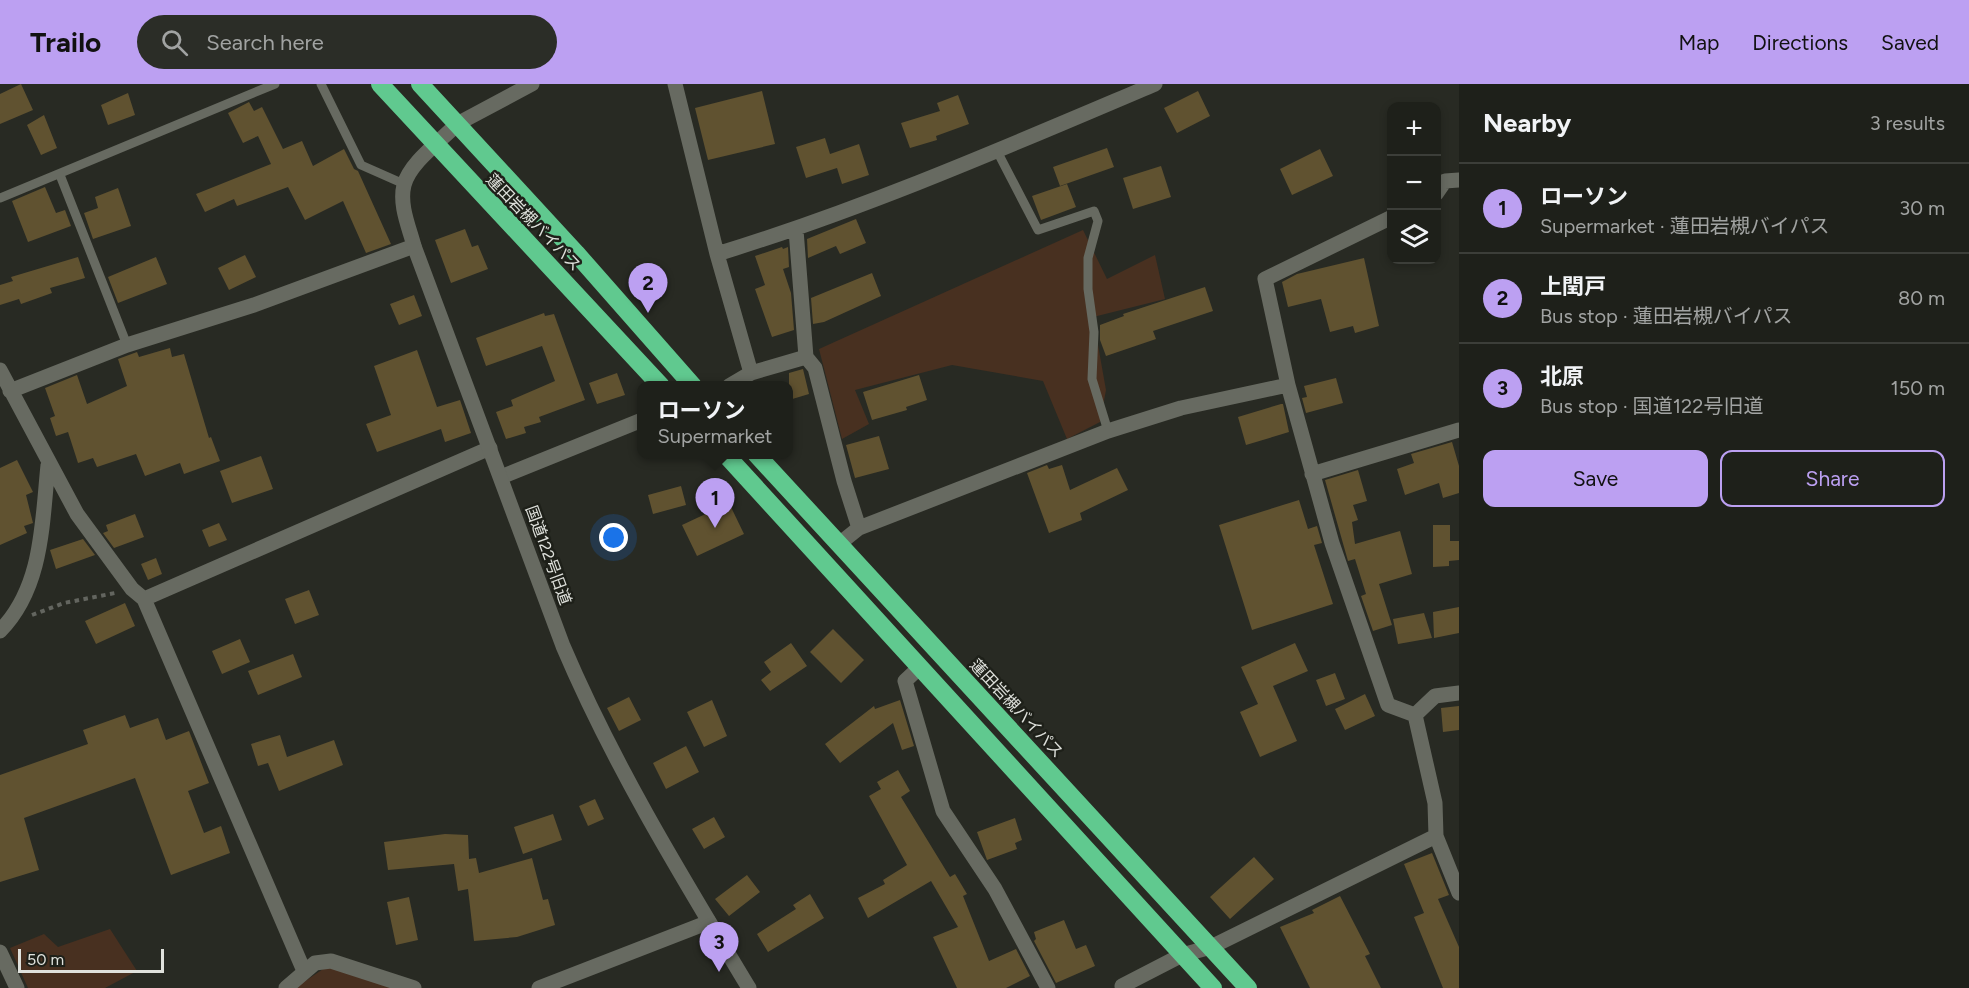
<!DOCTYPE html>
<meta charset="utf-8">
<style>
:root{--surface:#1e201a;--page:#2b2d27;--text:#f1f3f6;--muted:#a1a3a2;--line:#3c3e39;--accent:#bca0f2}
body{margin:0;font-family:Figtree,"Noto Sans JP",sans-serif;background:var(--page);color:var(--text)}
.controls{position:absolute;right:18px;top:18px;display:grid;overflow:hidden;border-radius:12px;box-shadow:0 3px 9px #0003}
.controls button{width:54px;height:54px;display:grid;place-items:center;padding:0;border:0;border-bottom:2px solid var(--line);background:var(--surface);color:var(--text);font:30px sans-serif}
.scale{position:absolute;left:18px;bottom:15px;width:146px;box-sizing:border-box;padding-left:6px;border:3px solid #dfe1dc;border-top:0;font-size:16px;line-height:21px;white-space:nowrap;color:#dfe1dc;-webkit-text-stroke:4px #1e2019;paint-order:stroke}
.you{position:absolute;left:614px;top:454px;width:21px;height:21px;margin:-15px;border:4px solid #fff;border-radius:50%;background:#1a73e8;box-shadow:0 0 0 9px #1a73e833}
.badge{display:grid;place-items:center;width:39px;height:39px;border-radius:50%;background:var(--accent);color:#111;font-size:20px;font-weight:700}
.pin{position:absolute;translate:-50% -50px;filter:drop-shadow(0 2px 3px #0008)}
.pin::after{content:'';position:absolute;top:32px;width:21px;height:18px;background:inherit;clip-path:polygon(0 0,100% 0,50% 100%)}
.popup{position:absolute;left:637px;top:297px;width:156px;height:78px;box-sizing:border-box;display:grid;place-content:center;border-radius:12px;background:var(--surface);filter:drop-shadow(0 2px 4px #0005);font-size:20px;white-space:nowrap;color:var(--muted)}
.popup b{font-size:22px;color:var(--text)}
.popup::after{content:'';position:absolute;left:50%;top:100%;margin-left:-12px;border:12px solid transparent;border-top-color:var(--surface)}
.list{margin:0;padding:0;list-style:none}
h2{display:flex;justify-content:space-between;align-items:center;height:78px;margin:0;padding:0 24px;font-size:26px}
h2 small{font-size:20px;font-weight:400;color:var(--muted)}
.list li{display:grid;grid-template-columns:39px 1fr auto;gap:18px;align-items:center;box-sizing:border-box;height:90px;padding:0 24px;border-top:2px solid var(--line)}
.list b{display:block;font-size:22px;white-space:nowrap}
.list p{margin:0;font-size:20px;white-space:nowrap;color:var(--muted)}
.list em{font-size:20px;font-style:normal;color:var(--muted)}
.actions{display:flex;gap:12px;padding:18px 24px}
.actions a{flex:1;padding:14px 0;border:2px solid var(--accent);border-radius:12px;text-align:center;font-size:21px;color:var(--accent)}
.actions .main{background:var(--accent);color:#111}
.icon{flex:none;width:33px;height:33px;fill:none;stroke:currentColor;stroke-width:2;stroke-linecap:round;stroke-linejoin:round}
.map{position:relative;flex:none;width:1459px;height:904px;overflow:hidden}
header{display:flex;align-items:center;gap:36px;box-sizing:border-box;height:84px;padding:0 30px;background:var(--accent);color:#111}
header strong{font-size:28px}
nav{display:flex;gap:33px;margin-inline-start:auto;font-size:21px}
.search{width:420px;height:54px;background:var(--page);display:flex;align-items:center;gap:15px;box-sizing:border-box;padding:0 21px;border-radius:33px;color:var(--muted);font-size:22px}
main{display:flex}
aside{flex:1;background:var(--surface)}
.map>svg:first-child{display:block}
.green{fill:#483020}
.building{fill:#605230}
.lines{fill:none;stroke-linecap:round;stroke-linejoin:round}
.path{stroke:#63655f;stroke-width:4;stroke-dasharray:4.5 4.5;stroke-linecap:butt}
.lane{stroke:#676a61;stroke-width:9}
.street{stroke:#676a61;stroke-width:15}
.secondary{stroke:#676a61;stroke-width:15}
.highway{stroke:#60c98f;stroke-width:18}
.labels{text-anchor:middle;stroke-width:5;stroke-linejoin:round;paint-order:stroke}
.street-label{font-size:16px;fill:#dfe1dc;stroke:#1e2019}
</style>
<header>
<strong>Trailo</strong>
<div class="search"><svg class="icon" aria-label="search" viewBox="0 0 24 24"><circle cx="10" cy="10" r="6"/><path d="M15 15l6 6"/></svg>Search here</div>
<nav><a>Map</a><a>Directions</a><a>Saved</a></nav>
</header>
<main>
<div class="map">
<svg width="1459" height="904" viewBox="0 0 1459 904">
<rect width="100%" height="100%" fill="#282a23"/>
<path class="green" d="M 1083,146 L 1107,195 L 1155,171 L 1165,215 L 1093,233 L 1106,306 L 1100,338 L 1067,355 L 1043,297 L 952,281 L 855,306 L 869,340 L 842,355 L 819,265 Z
M 110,845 L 137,887 L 105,904 L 28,904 L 10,864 L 44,850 L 58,863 Z
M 332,879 L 403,904 L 295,904 Z"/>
<path class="building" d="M 21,0 L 33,26 L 0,40 L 0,10 Z
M 762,7 L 775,60 L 708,76 L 695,24 Z
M 1198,7 L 1210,32 L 1177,49 L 1164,24 Z
M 128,9 L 135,31 L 108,41 L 101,21 Z
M 958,11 L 969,40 L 936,52 L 937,56 L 910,64 L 901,39 L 940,27 L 937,19 Z
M 249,18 L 254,27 L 262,23 L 283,65 L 302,57 L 313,82 L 344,65 L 354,85 L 358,87 L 391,160 L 366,169 L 343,117 L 305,136 L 288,103 L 237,122 L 234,115 L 205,128 L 196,110 L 271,80 L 258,52 L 243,59 L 228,29 Z
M 44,31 L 57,64 L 41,71 L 27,41 Z
M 825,54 L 830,70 L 859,60 L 869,91 L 842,100 L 837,84 L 806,94 L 796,63 Z
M 1107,64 L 1114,83 L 1060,102 L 1053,83 Z
M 1320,65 L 1333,92 L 1292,111 L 1280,85 Z
M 1161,82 L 1171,113 L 1133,125 L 1123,94 Z
M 1067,100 L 1076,123 L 1041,136 L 1032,112 Z
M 45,103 L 56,129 L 65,126 L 71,142 L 28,158 L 12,117 Z
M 118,104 L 131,142 L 93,155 L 84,129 L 98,124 L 95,113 Z
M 856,135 L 866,159 L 840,170 L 836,162 L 808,174 L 807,155 Z
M 465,145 L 472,163 L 478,161 L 488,185 L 451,199 L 435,156 Z
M 782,163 L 783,165 L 788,163 L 789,183 L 783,185 L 791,209 L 794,246 L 772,253 L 755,205 L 765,201 L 755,172 Z
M 245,171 L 256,193 L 229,206 L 218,184 Z
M 78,173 L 85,194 L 50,204 L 52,209 L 21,220 L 19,215 L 0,221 L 0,201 L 13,197 L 11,193 Z
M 156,173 L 167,200 L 118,219 L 108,193 Z
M 1364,174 L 1379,242 L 1355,249 L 1353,242 L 1330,248 L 1321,215 L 1288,223 L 1282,198 L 1297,190 Z
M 872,189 L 881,212 L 824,238 L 813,240 L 811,214 Z
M 1205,203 L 1213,227 L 1153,247 L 1156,255 L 1106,272 L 1100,256 L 1100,241 L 1124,232 L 1123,230 Z
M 414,211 L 422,232 L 399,241 L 390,220 Z
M 544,229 L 545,232 L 554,230 L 585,316 L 539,333 L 541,338 L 524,343 L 526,349 L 506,355 L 496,328 L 513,322 L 511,316 L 555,297 L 542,262 L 486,282 L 476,254 Z
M 170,264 L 172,273 L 184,270 L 209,354 L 211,353 L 220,377 L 184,390 L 180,379 L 145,392 L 136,370 L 97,383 L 93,374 L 78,379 L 68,348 L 56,352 L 50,334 L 55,332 L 45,304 L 77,291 L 87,320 L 127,302 L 118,275 L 137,268 L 139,273 Z
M 417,266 L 437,323 L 460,316 L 471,349 L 445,358 L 441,345 L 377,368 L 366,340 L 391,331 L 374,282 Z
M 803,285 L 809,310 L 789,316 L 789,289 Z
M 617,289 L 625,311 L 597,320 L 589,299 Z
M 919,291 L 927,316 L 906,323 L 907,326 L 872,336 L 863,308 Z
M 1336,294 L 1343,319 L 1306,329 L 1302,314 L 1307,313 L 1304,302 Z
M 1281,320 L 1283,320 L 1289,348 L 1246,361 L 1238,333 Z
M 879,352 L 889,385 L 855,394 L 846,361 Z
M 1452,358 L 1459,382 L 1459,409 L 1443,414 L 1439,399 L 1405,411 L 1397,385 L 1414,379 L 1411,370 Z
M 261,372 L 273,405 L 232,419 L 220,387 Z
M 17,376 L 33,408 L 26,411 L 33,439 L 24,442 L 27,449 L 0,461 L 0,384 Z
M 1047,381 L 1049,385 L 1062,381 L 1070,406 L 1117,384 L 1128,406 L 1080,429 L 1082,436 L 1049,449 L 1027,389 Z
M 1358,386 L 1367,417 L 1353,421 L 1358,436 L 1352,438 L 1355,460 L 1400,447 L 1412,490 L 1379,500 L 1392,541 L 1373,547 L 1361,512 L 1366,510 L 1355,475 L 1348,477 L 1325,396 Z
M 681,402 L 686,421 L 653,430 L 648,411 Z
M 1299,416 L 1308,445 L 1317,442 L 1322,459 L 1314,461 L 1333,520 L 1252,546 L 1219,441 Z
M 729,419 L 744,450 L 697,472 L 682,441 Z
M 135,430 L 144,453 L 114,464 L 103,449 L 108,447 L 106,441 Z
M 219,439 L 227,456 L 209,463 L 202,446 Z
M 1433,441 L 1450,441 L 1450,457 L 1459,457 L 1459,476 L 1449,477 L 1449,482 L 1433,483 Z
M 83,455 L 95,471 L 56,485 L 50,466 Z
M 156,474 L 162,490 L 148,496 L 141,480 Z
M 309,506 L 319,531 L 295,540 L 285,515 Z
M 125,519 L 135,542 L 96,560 L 85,537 Z
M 1459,523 L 1459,549 L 1434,554 L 1433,528 Z
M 1424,529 L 1432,554 L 1398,560 L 1393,535 Z
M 833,545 L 864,576 L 841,599 L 810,568 Z
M 240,555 L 250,578 L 222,590 L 212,567 Z
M 791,559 L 807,582 L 770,607 L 761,596 L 771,588 L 764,578 Z
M 1295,559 L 1308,587 L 1273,602 L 1297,657 L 1260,673 L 1240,628 L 1258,620 L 1241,583 Z
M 293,570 L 302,593 L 258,611 L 248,587 Z
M 1335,589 L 1345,615 L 1326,622 L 1316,596 Z
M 1365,610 L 1375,632 L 1345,646 L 1335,625 Z
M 629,613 L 641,636 L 619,647 L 607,624 Z
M 712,616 L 727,652 L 704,663 L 687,628 Z
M 900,616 L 914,662 L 902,666 L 893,639 L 840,679 L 825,660 L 874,622 L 875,625 Z
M 1459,622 L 1459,646 L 1443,648 L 1441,624 Z
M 125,631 L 130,644 L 158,634 L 166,656 L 189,647 L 209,699 L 188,707 L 204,749 L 221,742 L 230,769 L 171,791 L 135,694 L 24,734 L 39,786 L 0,798 L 0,691 L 88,660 L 83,646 Z
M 280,651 L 287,673 L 334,656 L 343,681 L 279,707 L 268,679 L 258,682 L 251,660 Z
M 686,662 L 699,688 L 666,705 L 653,679 Z
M 898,686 L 910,707 L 901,713 L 950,793 L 955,790 L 967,810 L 963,812 L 989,877 L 1016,865 L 1030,892 L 1006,904 L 957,904 L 933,853 L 958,843 L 931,797 L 868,834 L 858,814 L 885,800 L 883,796 L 907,781 L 869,712 L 881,705 L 877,698 Z
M 595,715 L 604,735 L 588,742 L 579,722 Z
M 553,730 L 562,756 L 523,770 L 514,743 Z
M 714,733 L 725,753 L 704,765 L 692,745 Z
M 1015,734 L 1022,756 L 1015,759 L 1017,765 L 987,776 L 977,748 Z
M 445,750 L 468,751 L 469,775 L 476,774 L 479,789 L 532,774 L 543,816 L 548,815 L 555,841 L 517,853 L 474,857 L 468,805 L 458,807 L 454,780 L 388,786 L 384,758 Z
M 1432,769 L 1449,811 L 1438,815 L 1459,863 L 1459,904 L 1443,904 L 1414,833 L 1424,829 L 1404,780 Z
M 1254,773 L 1274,795 L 1230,835 L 1210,813 Z
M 747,791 L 760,808 L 729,832 L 715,815 Z
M 810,810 L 824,834 L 768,868 L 757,850 L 796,825 L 793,821 Z
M 1340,812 L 1370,870 L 1365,872 L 1381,904 L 1310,904 L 1280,843 L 1314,829 L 1312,826 Z
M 409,813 L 418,856 L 396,861 L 387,818 Z
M 1064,836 L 1076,865 L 1086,861 L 1095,882 L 1056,899 L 1034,857 L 1036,855 L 1034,848 Z"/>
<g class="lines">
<path class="path" d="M 32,531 L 64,519 L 115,509"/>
<path class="lane" d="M 321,0 L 361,81 L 404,100
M 997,67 L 1038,146 L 1094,127 L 1098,137 L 1088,174 L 1088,205 L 1094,248 L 1092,295 L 1108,347
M 60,91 L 127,261
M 0,114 L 275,0"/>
<path class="street" d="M 675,0 L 717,170 L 751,289
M 457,40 L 532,0
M 1436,110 L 1445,97 L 1459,96
M 796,146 L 806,273
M 717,170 C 867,124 1011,61 1155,0
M 0,286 L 77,430 L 132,505 L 144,515 L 304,887
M 1288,301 L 1265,195 L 1392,133
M 729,302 L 751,289 L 806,273 L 815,284 L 844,397 L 859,444
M 10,307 L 127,261 L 254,221 L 414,162
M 1312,390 L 1459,346
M 501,393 L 642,336
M 839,460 L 859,444 L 1108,347 L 1181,324 L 1288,301 L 1332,459 L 1388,621 L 1415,631
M 144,515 L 490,364
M 0,547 C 43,503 42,439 48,381
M 920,583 L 905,597 L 943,727 L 995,805 L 1048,904
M 1415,631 L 1435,719 L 1436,752 L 1459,809
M 1415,631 L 1435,612 L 1459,609
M 0,868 L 17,904
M 1122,902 L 1182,871 L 1211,863 L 1436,752
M 286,904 L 315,879 L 331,877 L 414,904
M 539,904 L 709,838"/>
<path class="secondary" d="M 457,40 C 441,57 410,78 404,101 C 399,121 409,143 414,162 L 563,562 C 614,682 682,793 749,904"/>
<path class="highway" d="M 380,0 L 661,302
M 420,0 L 576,169 L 693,302
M 725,370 L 1213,904
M 756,370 L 1248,904"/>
</g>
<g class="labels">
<g class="street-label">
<text transform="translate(534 138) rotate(46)" y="6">蓮田岩槻バイパス</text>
<text transform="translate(549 471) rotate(70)" y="6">国道122号旧道</text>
<text transform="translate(1017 624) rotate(47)" y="6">蓮田岩槻バイパス</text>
</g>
</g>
</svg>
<div class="controls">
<button>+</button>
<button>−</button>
<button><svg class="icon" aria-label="layers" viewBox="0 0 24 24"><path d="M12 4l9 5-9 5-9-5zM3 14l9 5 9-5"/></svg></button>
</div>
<div class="scale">50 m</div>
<div class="you"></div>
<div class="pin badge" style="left:715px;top:444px">1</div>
<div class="popup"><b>ローソン</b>Supermarket</div>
<div class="pin badge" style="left:648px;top:229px">2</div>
<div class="pin badge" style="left:719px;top:888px">3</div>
</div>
<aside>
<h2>Nearby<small>3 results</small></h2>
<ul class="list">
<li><span class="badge">1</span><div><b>ローソン</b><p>Supermarket · 蓮田岩槻バイパス</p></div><em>30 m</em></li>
<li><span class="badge">2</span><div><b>上閏戸</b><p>Bus stop · 蓮田岩槻バイパス</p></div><em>80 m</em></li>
<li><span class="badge">3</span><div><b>北原</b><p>Bus stop · 国道122号旧道</p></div><em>150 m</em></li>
</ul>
<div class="actions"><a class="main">Save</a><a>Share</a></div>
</aside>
</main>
